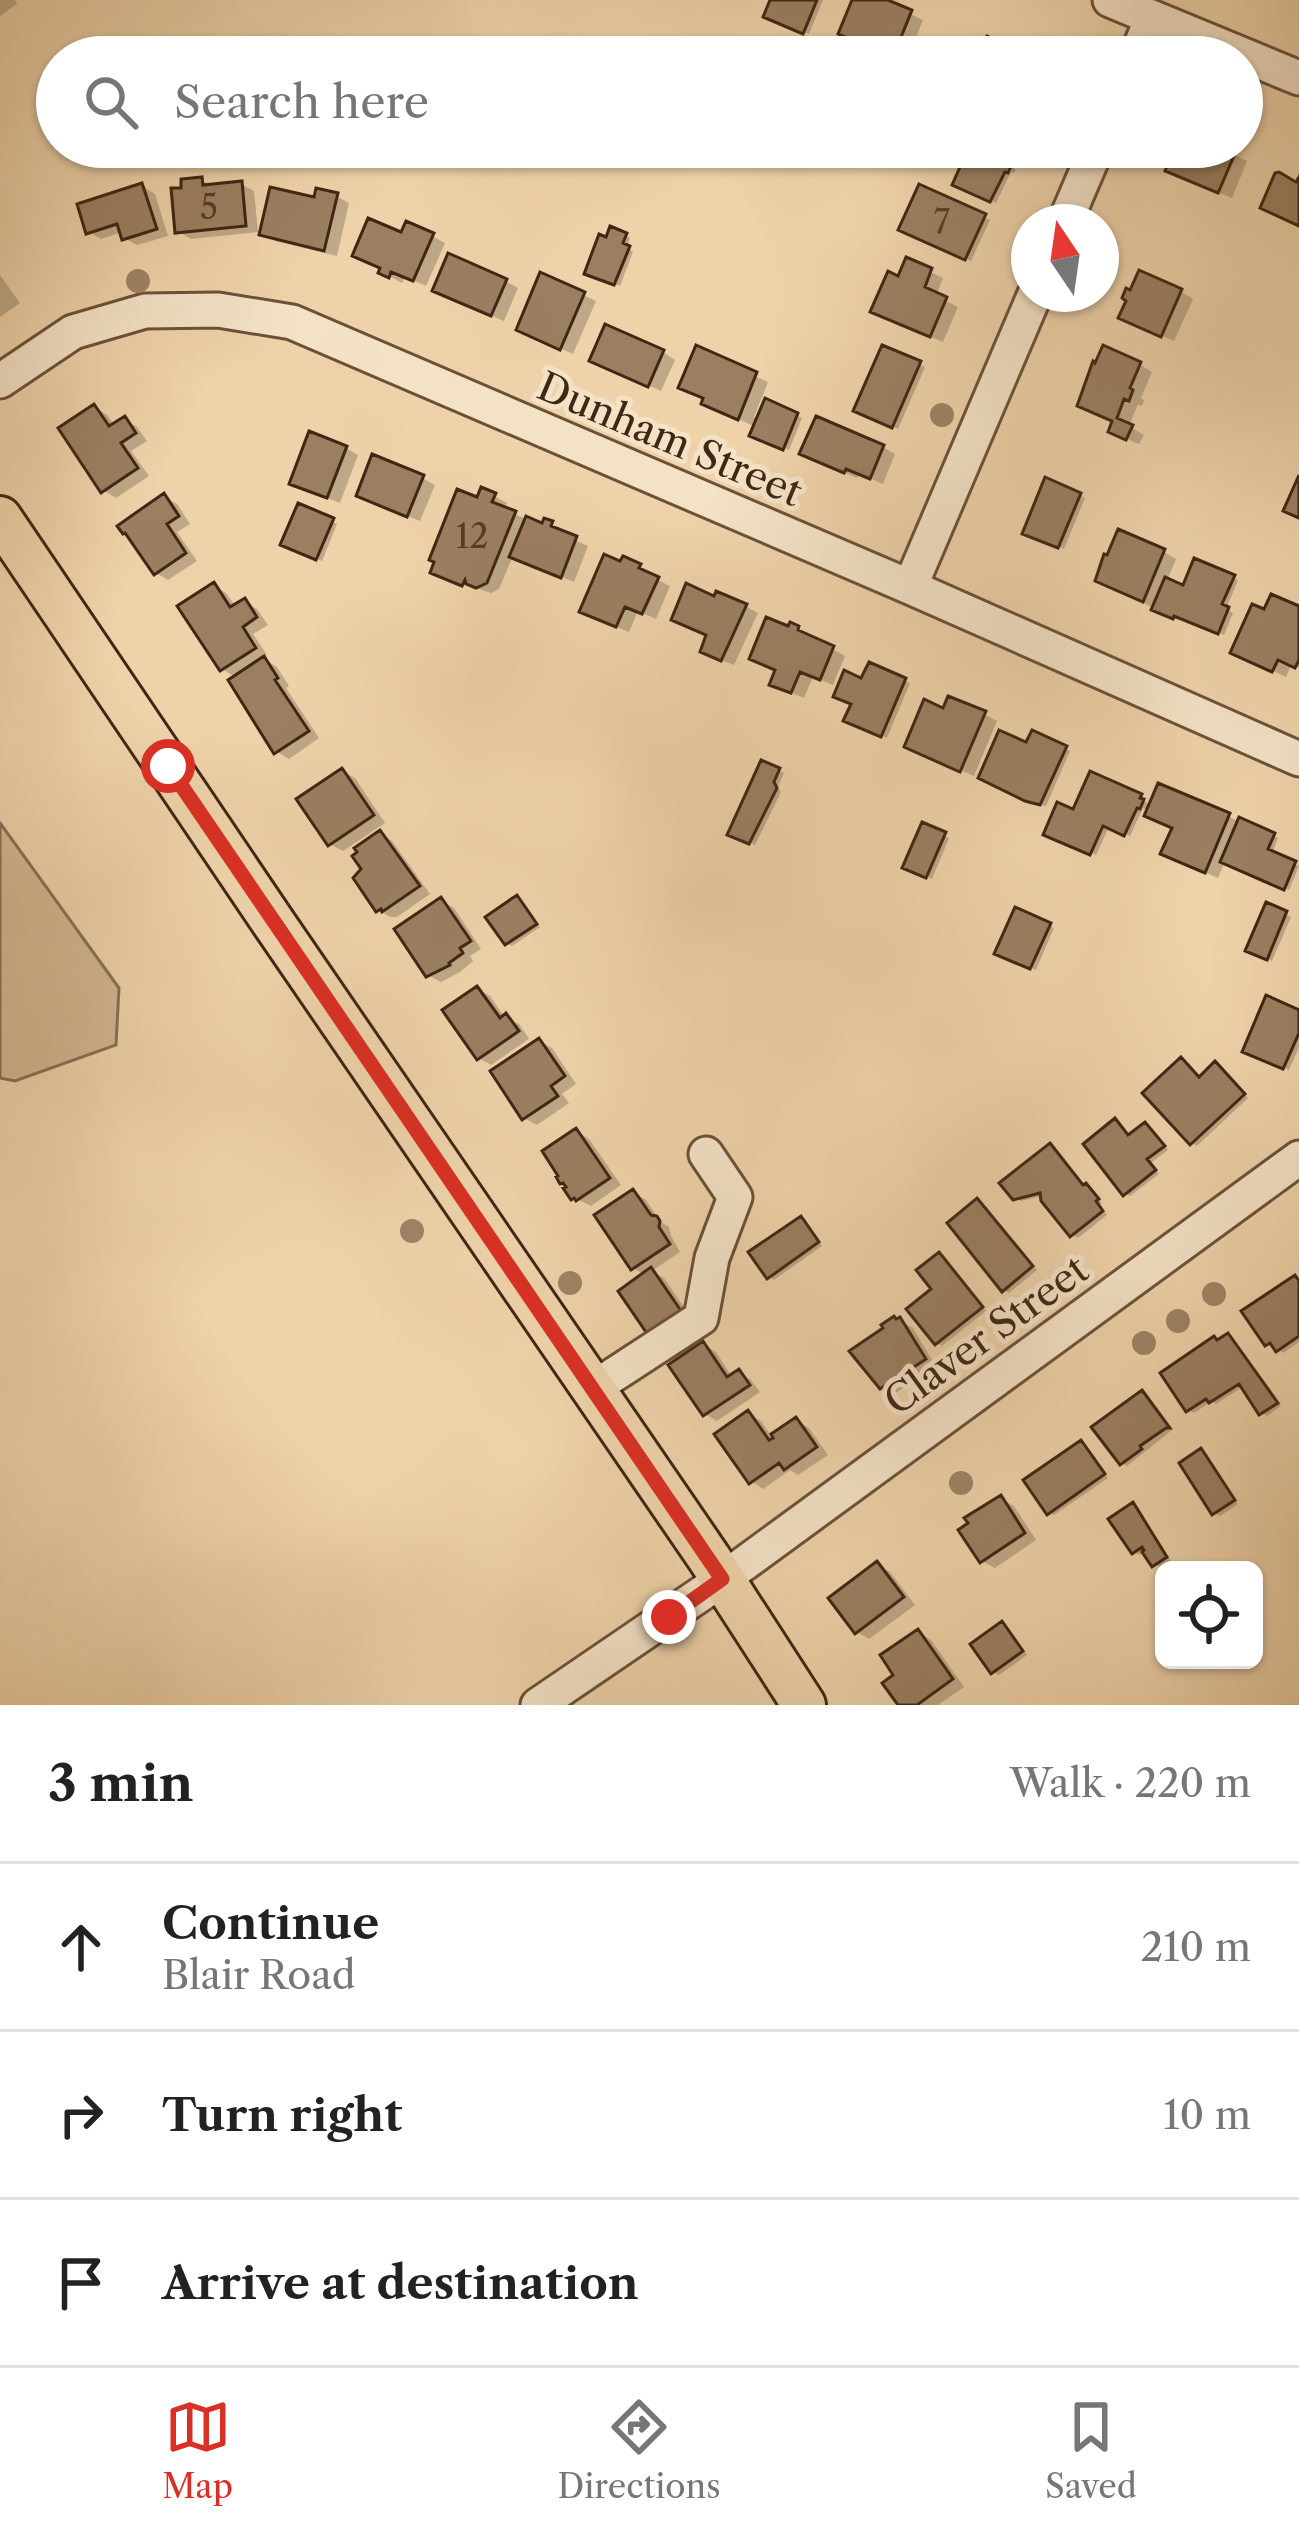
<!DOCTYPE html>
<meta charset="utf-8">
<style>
:root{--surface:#fff;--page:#f6f6f6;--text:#222;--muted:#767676;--line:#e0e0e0;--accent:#d93025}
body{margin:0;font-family:"Libre Caslon Text",serif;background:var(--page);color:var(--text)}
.controls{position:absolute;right:36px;bottom:36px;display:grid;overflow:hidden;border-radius:18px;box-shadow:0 3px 9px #0004}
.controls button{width:108px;height:108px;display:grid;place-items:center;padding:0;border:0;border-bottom:3px solid var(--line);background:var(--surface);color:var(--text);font:60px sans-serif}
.compass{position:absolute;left:1011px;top:204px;width:108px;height:108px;border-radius:50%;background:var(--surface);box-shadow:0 3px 9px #0004;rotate:347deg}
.stop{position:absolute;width:36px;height:36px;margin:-27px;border:9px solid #d93025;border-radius:50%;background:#fff}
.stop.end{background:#d93025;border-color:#fff;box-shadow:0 3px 12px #0008}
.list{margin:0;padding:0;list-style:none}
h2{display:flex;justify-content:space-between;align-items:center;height:156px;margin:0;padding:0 48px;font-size:51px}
h2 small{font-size:39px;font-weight:400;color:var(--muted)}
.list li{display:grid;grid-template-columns:78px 1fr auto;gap:36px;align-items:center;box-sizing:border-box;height:168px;padding:0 48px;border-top:3px solid var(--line)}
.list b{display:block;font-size:45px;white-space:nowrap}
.list p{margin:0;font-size:39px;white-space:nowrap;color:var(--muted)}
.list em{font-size:39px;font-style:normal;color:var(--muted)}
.icon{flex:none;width:66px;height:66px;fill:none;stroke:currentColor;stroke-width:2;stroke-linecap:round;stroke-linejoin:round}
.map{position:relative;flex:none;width:1299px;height:1705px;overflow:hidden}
.search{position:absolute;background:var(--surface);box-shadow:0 3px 9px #0004;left:36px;right:36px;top:36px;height:132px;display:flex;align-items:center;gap:30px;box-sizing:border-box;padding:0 42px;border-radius:66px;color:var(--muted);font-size:45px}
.sheet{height:660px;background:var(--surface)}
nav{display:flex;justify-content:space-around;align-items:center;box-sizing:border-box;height:168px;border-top:3px solid var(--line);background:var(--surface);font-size:33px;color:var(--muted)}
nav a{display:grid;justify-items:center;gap:6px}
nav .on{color:var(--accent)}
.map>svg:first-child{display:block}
.green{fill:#d0b590;stroke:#886e52;stroke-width:3}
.shadow{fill:#0003}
.building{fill:#9a7f61;stroke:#402614;stroke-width:3}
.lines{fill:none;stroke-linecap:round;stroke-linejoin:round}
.minor-casing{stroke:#6c5139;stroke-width:39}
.major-casing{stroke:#402614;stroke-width:48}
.minor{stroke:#f4e2c7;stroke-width:33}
.major{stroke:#eed2a9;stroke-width:42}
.tree{fill:#9e8365}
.route{stroke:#d93025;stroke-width:15}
.labels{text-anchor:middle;stroke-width:10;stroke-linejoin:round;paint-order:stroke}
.number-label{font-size:33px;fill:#563c27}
.street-label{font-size:39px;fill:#402614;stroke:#f4e2c7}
</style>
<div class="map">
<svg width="1299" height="1705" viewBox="0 0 1299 1705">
<rect width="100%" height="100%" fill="#eed2a9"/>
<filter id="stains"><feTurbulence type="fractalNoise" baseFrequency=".00167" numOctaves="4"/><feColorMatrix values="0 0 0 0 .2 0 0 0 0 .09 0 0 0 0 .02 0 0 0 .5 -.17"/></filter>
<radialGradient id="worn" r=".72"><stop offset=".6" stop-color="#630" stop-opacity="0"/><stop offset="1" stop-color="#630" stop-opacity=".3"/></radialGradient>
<path class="green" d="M 0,823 L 119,988 L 116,1045 L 15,1081 L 0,1078 Z"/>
<path class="shadow" d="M 0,0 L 15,0 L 17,4 L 0,16 Z
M 774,0 L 823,0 L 809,34 L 772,19 Z
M 855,0 L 880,0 L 923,20 L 908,57 L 895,57 L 854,40 Z
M 972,147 L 1022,147 L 1013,168 L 1016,170 L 1014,173 L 1011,172 L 996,203 L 956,184 Z
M 1178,147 L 1219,147 L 1247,161 L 1232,198 L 1181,177 Z
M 201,180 L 213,187 L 241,184 L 254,191 L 258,232 L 191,239 L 178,231 Z
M 142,186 L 155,194 L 168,236 L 137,245 L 124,238 L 122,232 L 101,239 L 89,232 Z
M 921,188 L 990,220 L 971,261 L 902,229 Z
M 336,196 L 349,203 L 337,256 L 275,241 L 262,234 L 316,200 Z
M 625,235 L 630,238 L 627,248 L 633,252 L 620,286 L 593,275 Z
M 403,236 L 432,236 L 445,243 L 426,286 L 405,277 L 402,283 L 382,272 Z
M 908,261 L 943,278 L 936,296 L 958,307 L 943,342 L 886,318 Z
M 0,275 L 20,303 L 0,317 Z
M 542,276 L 596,301 L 573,354 L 532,336 Z
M 505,281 L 518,288 L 504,321 L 448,297 Z
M 1180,291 L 1193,299 L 1174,341 L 1134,324 Z
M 884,348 L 925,367 L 898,429 L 857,410 Z
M 697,349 L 768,382 L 754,417 L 759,419 L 766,402 L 802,418 L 789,450 L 758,437 L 756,427 L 717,410 Z
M 663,352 L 675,360 L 661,391 L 605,366 Z
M 1139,364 L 1152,372 L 1141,398 L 1144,400 L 1142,406 L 1138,404 L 1129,426 L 1144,435 L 1139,444 L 1124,438 L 1115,421 L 1093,412 Z
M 95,407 L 107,415 L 115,426 L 125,420 L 137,427 L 147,441 L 131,451 L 149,476 L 116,498 L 103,490 Z
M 883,447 L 895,454 L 883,484 L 860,474 L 857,478 L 815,460 Z
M 346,448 L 358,455 L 340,503 L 305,489 Z
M 422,478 L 435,485 L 420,521 L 372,502 Z
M 1080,495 L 1085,498 L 1064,549 L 1030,535 Z
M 494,496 L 507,503 L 504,510 L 544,526 L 551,524 L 564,531 L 562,534 L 588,546 L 574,582 L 513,556 L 499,589 L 491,593 L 446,578 L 479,501 Z
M 164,497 L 177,504 L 190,524 L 177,532 L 197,561 L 168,580 L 156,573 Z
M 299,507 L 337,524 L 322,561 L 283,544 Z
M 1164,552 L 1176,559 L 1167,581 L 1184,589 L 1233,578 L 1238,580 L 1226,609 L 1233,613 L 1224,635 L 1180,616 L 1178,620 L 1111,587 Z
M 639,566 L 652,573 L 650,576 L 670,586 L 656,619 L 638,611 L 629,632 L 595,618 Z
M 214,586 L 226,593 L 236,607 L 245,602 L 257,609 L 268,625 L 253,634 L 267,655 L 262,658 L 277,667 L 289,686 L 286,688 L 319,738 L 289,759 L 276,751 L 237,678 L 222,669 Z
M 716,600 L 745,606 L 758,613 L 734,665 L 716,658 Z
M 1299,609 L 1299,668 L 1291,665 L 1286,677 L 1247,659 L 1266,613 Z
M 791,626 L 845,656 L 833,685 L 813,677 L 804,698 L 785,690 Z
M 870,665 L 910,683 L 887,738 L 847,720 Z
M 945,712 L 984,714 L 997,721 L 974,776 L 920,753 Z
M 1033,734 L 1070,751 L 1046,806 L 1040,805 L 1028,746 Z
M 762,763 L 784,773 L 778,787 L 781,792 L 755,845 L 731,834 Z
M 342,771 L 355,778 L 385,823 L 343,851 L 330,844 Z
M 1091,775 L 1141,797 L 1151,807 L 1160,787 L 1278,838 L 1272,854 L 1299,866 L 1289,890 L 1225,862 L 1218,878 L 1176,860 L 1175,828 L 1143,808 L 1130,836 L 1109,827 L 1096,855 L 1047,833 L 1074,813 Z
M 923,826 L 949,838 L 932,879 L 906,866 Z
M 380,833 L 392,841 L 430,894 L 397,917 L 390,917 L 378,910 L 365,869 Z
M 518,899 L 523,902 L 540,927 L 512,946 L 507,943 Z
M 442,901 L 454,908 L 481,949 L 470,956 L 473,961 L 460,972 L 441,982 L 428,975 Z
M 1267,906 L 1291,917 L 1272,961 L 1249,950 Z
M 1017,911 L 1054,928 L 1036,970 L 998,953 Z
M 478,989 L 490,996 L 505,1018 L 519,1024 L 529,1039 L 491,1065 L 479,1058 Z
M 1299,1013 L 1299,1047 L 1289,1070 L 1246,1050 Z
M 539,1041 L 552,1048 L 576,1084 L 562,1094 L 569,1103 L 537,1125 L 524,1118 Z
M 1221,1068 L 1248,1098 L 1197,1146 L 1192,1143 L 1201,1079 Z
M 1115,1122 L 1130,1137 L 1145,1125 L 1168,1150 L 1151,1163 L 1159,1174 L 1130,1196 L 1125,1193 Z
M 576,1131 L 589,1139 L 621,1185 L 591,1206 L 573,1197 Z
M 1050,1147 L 1086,1187 L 1091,1189 L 1102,1203 L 1099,1205 L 1107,1215 L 1078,1238 L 1072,1235 L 1043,1196 L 1021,1201 L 1015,1197 Z
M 633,1192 L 646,1200 L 661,1222 L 669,1227 L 671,1236 L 680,1252 L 652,1271 L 664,1278 L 697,1326 L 667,1346 L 645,1275 L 633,1268 Z
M 983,1205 L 1037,1270 L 1009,1293 L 1004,1290 Z
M 801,1220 L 806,1223 L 822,1246 L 774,1280 L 769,1277 Z
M 944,1259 L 986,1311 L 942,1346 L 937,1343 L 935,1289 Z
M 1299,1281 L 1299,1342 L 1283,1353 L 1275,1345 L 1272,1347 L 1267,1344 Z
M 900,1321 L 913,1328 L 936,1367 L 894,1394 L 882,1387 L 887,1329 Z
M 1228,1336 L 1233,1339 L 1281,1406 L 1267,1416 L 1261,1413 L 1244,1386 L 1216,1404 L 1212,1401 L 1194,1413 L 1188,1410 L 1219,1342 Z
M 703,1344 L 716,1352 L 732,1377 L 739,1372 L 751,1380 L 760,1392 L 717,1421 L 705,1414 Z
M 1142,1394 L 1148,1397 L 1172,1430 L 1127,1466 L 1122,1463 Z
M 748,1414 L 761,1421 L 772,1437 L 796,1420 L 809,1428 L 828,1455 L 798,1475 L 790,1470 L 763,1489 L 751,1481 Z
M 1082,1444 L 1087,1447 L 1108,1478 L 1054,1515 L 1049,1512 Z
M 1201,1452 L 1207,1455 L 1238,1504 L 1220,1516 L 1214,1513 Z
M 1001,1499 L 1014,1506 L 1036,1540 L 995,1568 L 982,1561 Z
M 1133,1505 L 1138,1508 L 1171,1561 L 1160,1568 L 1145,1551 L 1139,1555 L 1134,1552 Z
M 878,1565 L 890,1572 L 915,1605 L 869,1639 L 857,1632 Z
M 1002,1624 L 1007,1627 L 1027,1655 L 999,1675 L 993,1672 Z
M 918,1632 L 931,1640 L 964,1687 L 938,1705 L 901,1705 L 898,1676 Z"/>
<path class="building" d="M 770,0 L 817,0 L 803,34 L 763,17 Z
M 852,0 L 888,0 L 912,10 L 893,57 L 838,34 Z
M 987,36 L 1020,51 L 1018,57 L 977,57 Z
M 969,147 L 1016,147 L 1009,163 L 1012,164 L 1008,173 L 1005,172 L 990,202 L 952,185 Z
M 1175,147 L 1227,147 L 1236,151 L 1218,193 L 1165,171 Z
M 1279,172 L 1296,182 L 1299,177 L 1299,226 L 1260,208 L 1275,173 Z
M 202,177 L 203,185 L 242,181 L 246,226 L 175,233 L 171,188 L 181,188 L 181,179 Z
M 142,183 L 157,229 L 122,240 L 117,224 L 86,234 L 77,204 Z
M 919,184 L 986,214 L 965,260 L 898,230 Z
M 270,187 L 314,197 L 316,188 L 338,193 L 324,251 L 259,235 Z
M 368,218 L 401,232 L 406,221 L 434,233 L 413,281 L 391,272 L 389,278 L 378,273 L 380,268 L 352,256 Z
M 610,226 L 627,233 L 623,243 L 630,246 L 614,285 L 584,274 L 599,234 L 606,237 Z
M 448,253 L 507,279 L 491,316 L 432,291 Z
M 906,257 L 932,268 L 925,287 L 947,297 L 930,337 L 870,312 L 888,271 L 898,276 Z
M 1139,270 L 1182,289 L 1161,337 L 1118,318 L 1126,301 L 1122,298 L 1126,288 L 1130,290 Z
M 540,272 L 585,292 L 560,350 L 516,330 Z
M 605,324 L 664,350 L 648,387 L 589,361 Z
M 696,345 L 757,372 L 738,420 L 701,404 L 703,398 L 678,388 Z
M 882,345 L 921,361 L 892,428 L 853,411 Z
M 1103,345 L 1141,362 L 1130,388 L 1133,390 L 1129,401 L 1124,399 L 1117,418 L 1133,425 L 1126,440 L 1108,432 L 1112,421 L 1077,406 L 1093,361 L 1095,363 Z
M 765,398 L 798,413 L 783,450 L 749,436 Z
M 94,404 L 109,426 L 125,416 L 136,433 L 121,443 L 138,468 L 101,493 L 58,428 Z
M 816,416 L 884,445 L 870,479 L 846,469 L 844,473 L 799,454 Z
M 309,431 L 347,446 L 327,498 L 289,484 Z
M 372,454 L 424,475 L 407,517 L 356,496 Z
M 1299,475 L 1299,518 L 1283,511 Z
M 1045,477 L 1081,493 L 1058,548 L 1022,534 Z
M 481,487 L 496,493 L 492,502 L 516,511 L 487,583 L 476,588 L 466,584 L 465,580 L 462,586 L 430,573 L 434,562 L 429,560 L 457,489 L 477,497 Z
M 164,493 L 179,516 L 167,524 L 186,553 L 154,575 L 125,533 L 123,534 L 117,526 Z
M 298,503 L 334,518 L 316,560 L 280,545 Z
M 526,516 L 542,523 L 544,518 L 553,521 L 551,526 L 577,536 L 561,578 L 509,557 Z
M 1118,529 L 1165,549 L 1143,602 L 1095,581 L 1104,554 L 1107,555 Z
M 604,554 L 620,561 L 623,556 L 641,564 L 639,568 L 659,577 L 642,614 L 625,607 L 616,627 L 579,612 Z
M 1194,558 L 1235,575 L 1222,604 L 1229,607 L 1218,634 L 1174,616 L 1173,619 L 1151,610 L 1165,577 L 1183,585 Z
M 214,582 L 230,607 L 245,598 L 257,617 L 243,627 L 256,648 L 220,671 L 177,606 Z
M 686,583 L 714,596 L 716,591 L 747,604 L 721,661 L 700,652 L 706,635 L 671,620 Z
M 1271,594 L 1299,606 L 1299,660 L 1295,668 L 1278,660 L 1272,672 L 1230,653 L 1252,604 L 1264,609 Z
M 766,617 L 788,626 L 790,622 L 799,626 L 798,630 L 834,646 L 820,680 L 800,672 L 791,693 L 769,685 L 775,670 L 749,659 Z
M 264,656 L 278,678 L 275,680 L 309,731 L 274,754 L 228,680 Z
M 869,662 L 906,678 L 881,737 L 843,721 L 851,704 L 833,697 L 844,670 L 861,678 Z
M 948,696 L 986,711 L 960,772 L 904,747 L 924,699 L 943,708 Z
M 999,730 L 1026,742 L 1032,730 L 1067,746 L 1040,805 L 1025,801 L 978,778 Z
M 761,760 L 780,768 L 774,782 L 777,788 L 749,844 L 727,835 Z
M 342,768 L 374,815 L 328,846 L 296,799 Z
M 1090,771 L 1142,794 L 1140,798 L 1144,799 L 1140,809 L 1137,808 L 1124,836 L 1103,826 L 1090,855 L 1043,835 L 1057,802 L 1073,809 Z
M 1158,783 L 1230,813 L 1205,873 L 1160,854 L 1172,828 L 1144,816 Z
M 1239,817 L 1275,833 L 1268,849 L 1296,861 L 1284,890 L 1220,862 Z
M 922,822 L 946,832 L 926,878 L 902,868 Z
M 380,830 L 420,886 L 382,912 L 381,909 L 376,912 L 353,878 L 361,869 L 352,856 L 357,852 L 354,848 Z
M 517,895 L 537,924 L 505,945 L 485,917 Z
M 441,897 L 471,941 L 460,948 L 463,953 L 449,963 L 450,965 L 426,977 L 394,929 Z
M 1266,902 L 1287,911 L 1267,960 L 1245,951 Z
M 1015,907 L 1051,923 L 1030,969 L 994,954 Z
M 477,986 L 500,1018 L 506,1013 L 519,1031 L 477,1060 L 442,1010 Z
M 1266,995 L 1299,1010 L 1299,1033 L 1283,1069 L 1242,1052 Z
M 539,1038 L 565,1076 L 551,1086 L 558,1096 L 522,1120 L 490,1071 Z
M 1181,1057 L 1199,1077 L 1215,1061 L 1245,1094 L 1190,1145 L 1142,1093 Z
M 1115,1118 L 1128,1135 L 1145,1122 L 1165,1146 L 1147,1159 L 1156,1170 L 1123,1196 L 1083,1144 Z
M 576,1128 L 610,1178 L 576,1201 L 574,1198 L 571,1200 L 563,1188 L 566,1187 L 563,1183 L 560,1184 L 556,1177 L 558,1176 L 542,1151 Z
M 1050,1143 L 1083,1185 L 1086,1183 L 1099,1199 L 1096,1201 L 1103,1211 L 1070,1237 L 1041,1201 L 1040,1193 L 1013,1200 L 999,1183 Z
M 633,1189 L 651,1215 L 657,1216 L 660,1221 L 659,1227 L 670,1244 L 631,1270 L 594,1215 Z
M 977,1198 L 1033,1266 L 1002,1292 L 947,1223 Z
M 801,1216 L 819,1242 L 767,1279 L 748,1252 Z
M 939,1252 L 983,1307 L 935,1345 L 906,1309 L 931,1289 L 916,1270 Z
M 651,1267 L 686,1318 L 652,1341 L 618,1291 Z
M 1295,1275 L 1299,1281 L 1299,1336 L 1276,1352 L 1270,1343 L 1265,1346 L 1241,1311 Z
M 894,1316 L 896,1319 L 900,1317 L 926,1359 L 880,1389 L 849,1351 L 883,1328 L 881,1325 Z
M 1228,1333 L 1278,1403 L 1259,1415 L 1239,1384 L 1209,1403 L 1206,1399 L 1186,1412 L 1160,1373 L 1214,1336 L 1217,1340 Z
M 703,1341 L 727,1377 L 739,1369 L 750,1385 L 703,1416 L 668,1365 Z
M 1142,1390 L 1170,1428 L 1166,1428 L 1140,1446 L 1142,1449 L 1120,1465 L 1091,1427 Z
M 748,1410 L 769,1440 L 773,1438 L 771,1434 L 796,1417 L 817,1447 L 784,1470 L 779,1463 L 749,1484 L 714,1434 Z
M 1081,1440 L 1105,1474 L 1047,1515 L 1023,1480 Z
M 1201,1448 L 1235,1500 L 1212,1515 L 1179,1463 Z
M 1001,1495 L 1025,1533 L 980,1563 L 958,1530 L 968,1523 L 964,1518 Z
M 1133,1502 L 1167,1557 L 1152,1567 L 1142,1552 L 1144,1550 L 1142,1547 L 1132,1554 L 1108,1519 Z
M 877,1561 L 904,1597 L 855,1634 L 828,1598 Z
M 1002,1621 L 1023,1651 L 991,1674 L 970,1644 Z
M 918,1629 L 953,1679 L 917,1705 L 898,1705 L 882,1683 L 893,1675 L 880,1655 Z"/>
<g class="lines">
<defs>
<path id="minor" d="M 1110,0 L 1299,78
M 1136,57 L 1152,18
M 1065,222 L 1097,147
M 0,381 L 73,332 L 145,311 L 218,310 L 292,322 L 910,587 L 1299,759
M 910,587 L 1035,294
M 592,1389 L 701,1318 L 712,1258 L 735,1197 L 706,1154
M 538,1705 L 723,1579 L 1299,1158"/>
<path id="major" d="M 0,518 L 275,925 L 709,1558 L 804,1705"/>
</defs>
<use href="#minor" class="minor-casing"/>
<use href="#major" class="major-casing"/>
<use href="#minor" class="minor"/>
<use href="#major" class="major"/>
</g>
<g class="tree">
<circle cx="138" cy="281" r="12"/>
<circle cx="942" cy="415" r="12"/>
<circle cx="412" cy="1231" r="12"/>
<circle cx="570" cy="1283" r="12"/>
<circle cx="1214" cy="1294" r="12"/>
<circle cx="1178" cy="1321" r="12"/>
<circle cx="1144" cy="1343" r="12"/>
<circle cx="961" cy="1483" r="12"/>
</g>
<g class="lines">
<path class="route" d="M 168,766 L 722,1579 L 669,1617"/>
</g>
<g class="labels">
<g class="number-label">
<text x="209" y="219">5</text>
<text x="942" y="234">7</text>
<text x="472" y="548">12</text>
</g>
<g class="street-label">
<text transform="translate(670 439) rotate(23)" y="14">Dunham Street</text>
<text transform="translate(986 1335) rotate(-36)" y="14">Claver Street</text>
</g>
</g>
<rect width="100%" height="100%" filter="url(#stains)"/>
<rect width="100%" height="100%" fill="url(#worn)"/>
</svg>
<div class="controls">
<button><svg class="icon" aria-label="locate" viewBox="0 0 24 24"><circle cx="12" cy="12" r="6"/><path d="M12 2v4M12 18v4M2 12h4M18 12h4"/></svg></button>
</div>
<svg class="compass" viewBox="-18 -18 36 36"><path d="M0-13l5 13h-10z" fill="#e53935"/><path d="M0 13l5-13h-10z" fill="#767676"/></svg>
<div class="stop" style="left:168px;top:766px"></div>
<div class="stop end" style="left:669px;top:1617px"></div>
<div class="search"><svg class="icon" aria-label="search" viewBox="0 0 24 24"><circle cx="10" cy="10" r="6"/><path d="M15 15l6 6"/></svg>Search here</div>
</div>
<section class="sheet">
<h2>3 min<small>Walk · 220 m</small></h2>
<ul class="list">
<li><svg class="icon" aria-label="ahead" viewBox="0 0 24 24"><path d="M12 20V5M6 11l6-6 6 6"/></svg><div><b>Continue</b><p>Blair Road</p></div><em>210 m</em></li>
<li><svg class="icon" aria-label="right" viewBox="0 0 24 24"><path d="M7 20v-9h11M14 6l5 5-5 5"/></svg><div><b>Turn right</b></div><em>10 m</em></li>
<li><svg class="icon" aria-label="arrive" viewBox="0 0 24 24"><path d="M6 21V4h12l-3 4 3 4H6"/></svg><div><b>Arrive at destination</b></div></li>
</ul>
</section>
<nav>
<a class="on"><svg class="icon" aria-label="map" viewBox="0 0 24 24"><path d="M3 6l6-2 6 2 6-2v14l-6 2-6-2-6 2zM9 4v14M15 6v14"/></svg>Map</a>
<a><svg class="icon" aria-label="directions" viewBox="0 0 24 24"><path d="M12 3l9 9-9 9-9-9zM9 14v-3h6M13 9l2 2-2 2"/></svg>Directions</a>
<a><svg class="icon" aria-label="saved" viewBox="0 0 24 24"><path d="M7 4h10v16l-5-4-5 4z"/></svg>Saved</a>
</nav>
